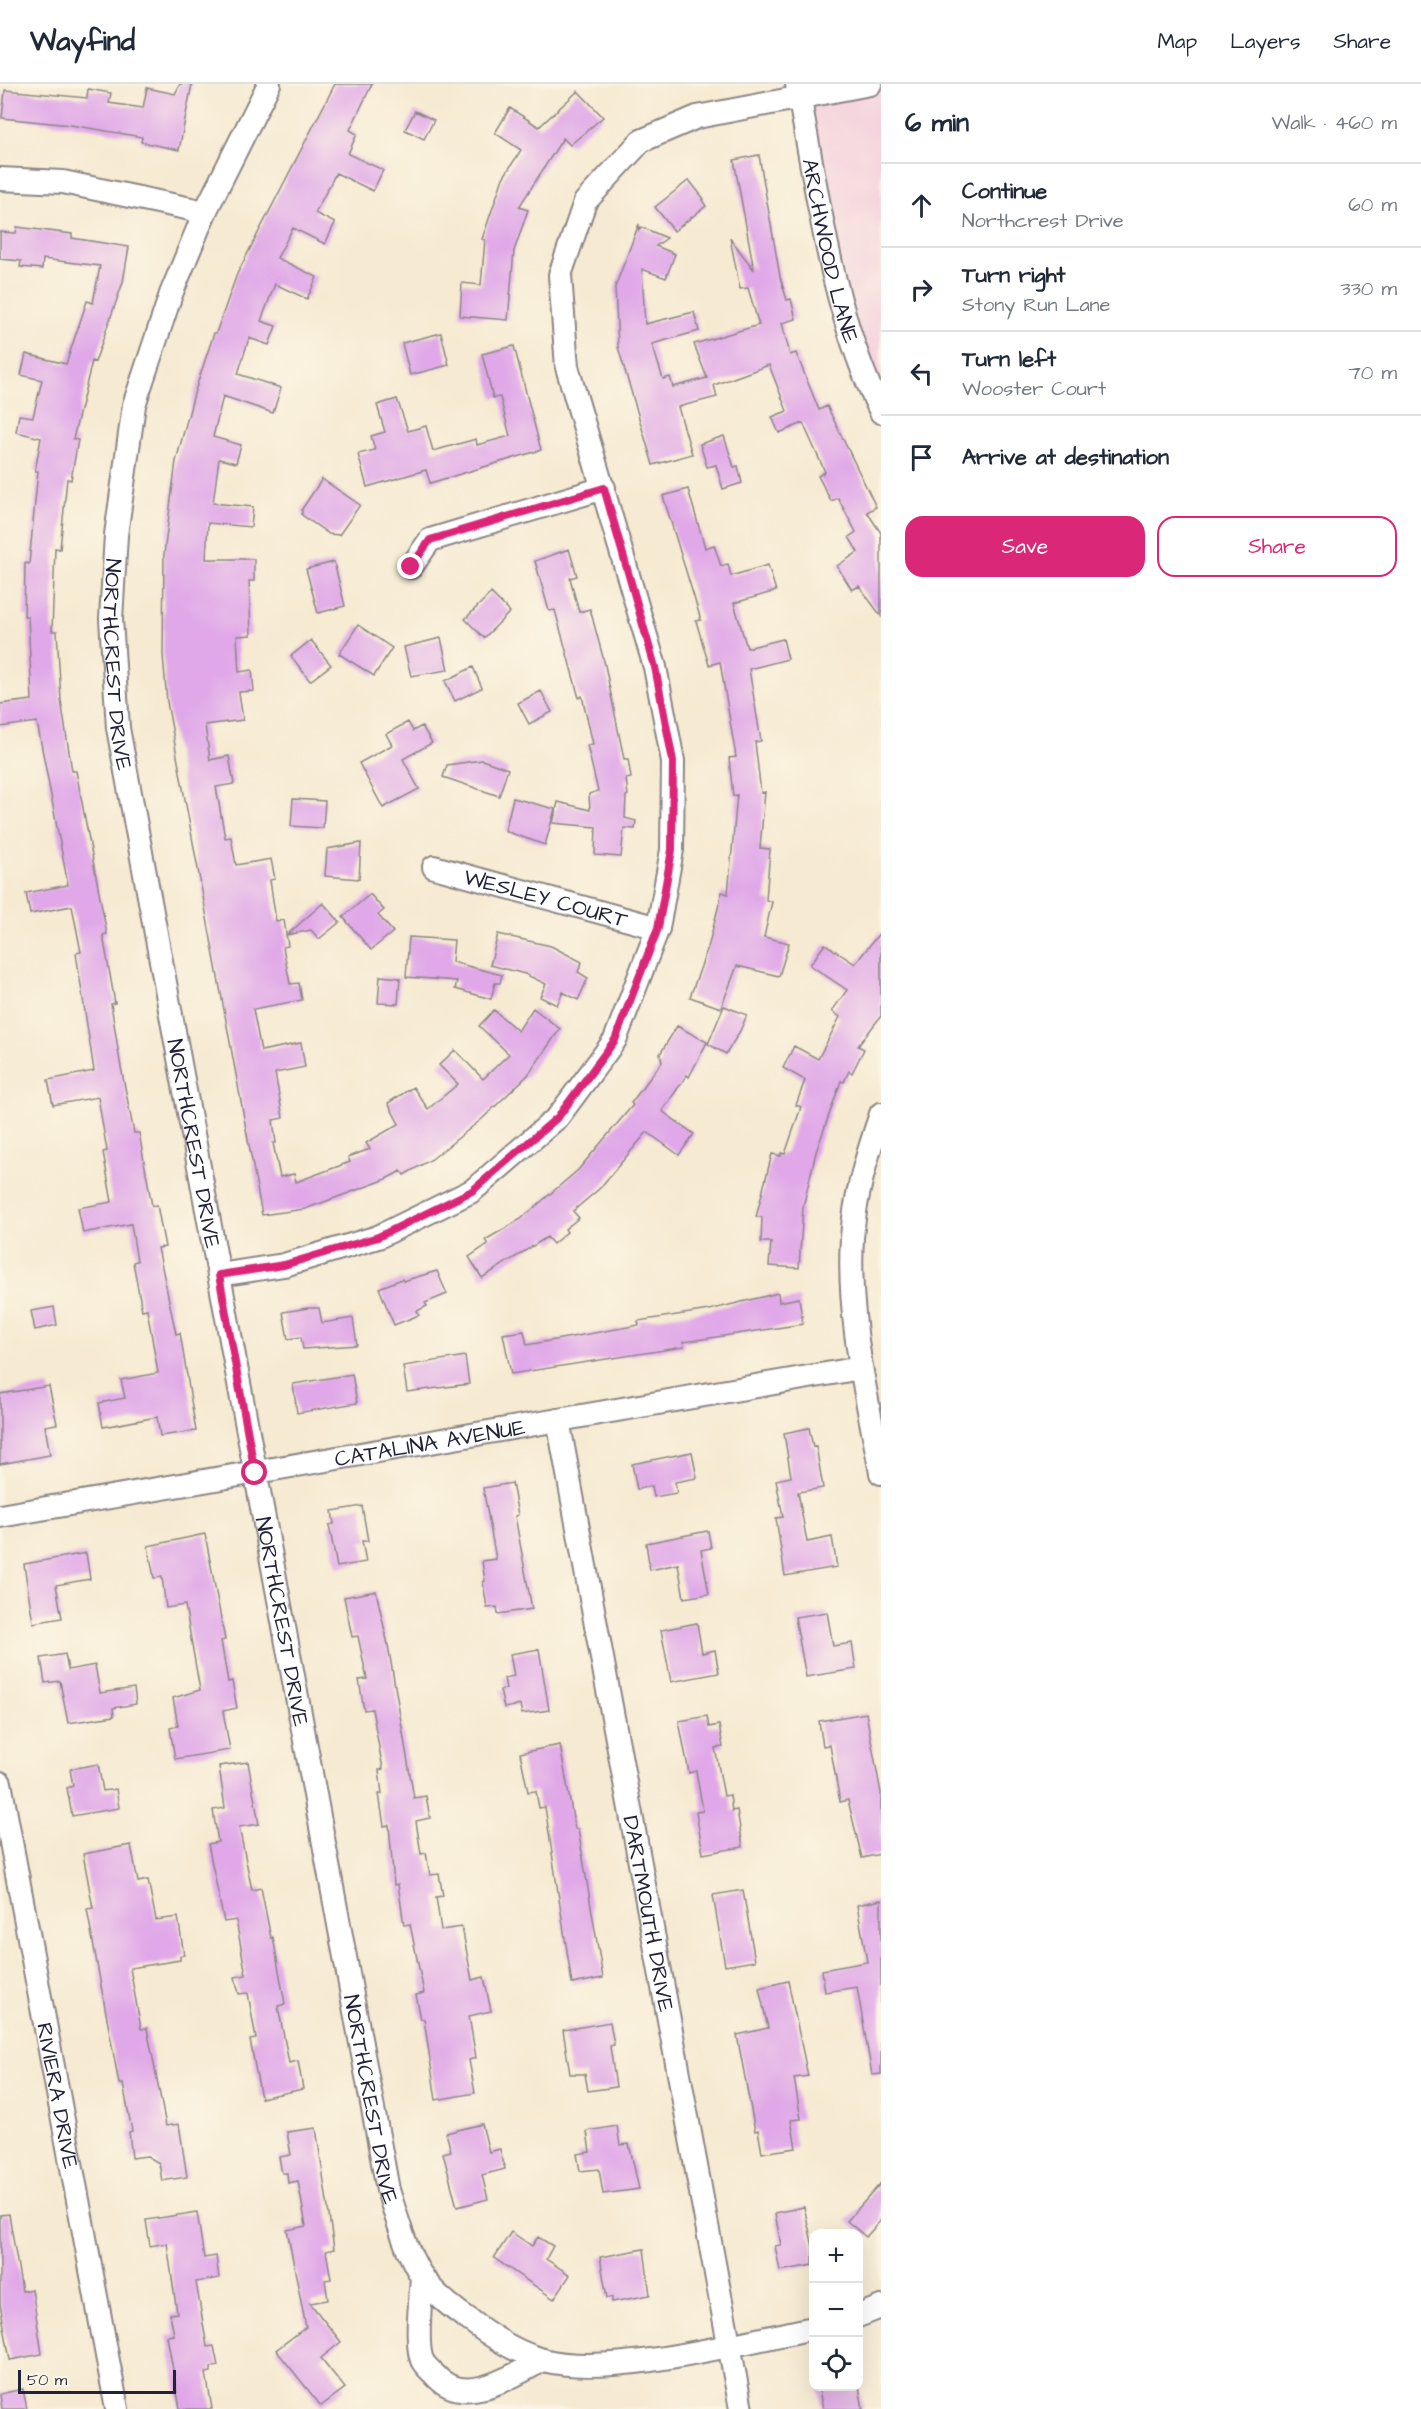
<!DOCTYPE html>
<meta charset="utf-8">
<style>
:root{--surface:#fff;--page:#f6f6f7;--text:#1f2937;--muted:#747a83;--line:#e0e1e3;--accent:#db2777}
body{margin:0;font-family:"Architects Daughter",sans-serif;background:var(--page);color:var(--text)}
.controls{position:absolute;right:18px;bottom:18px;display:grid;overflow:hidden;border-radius:12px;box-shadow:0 6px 24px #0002}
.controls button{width:54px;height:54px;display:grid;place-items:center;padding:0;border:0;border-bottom:2px solid var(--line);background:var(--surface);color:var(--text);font:30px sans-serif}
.scale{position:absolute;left:18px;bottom:15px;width:158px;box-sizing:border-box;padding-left:6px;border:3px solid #22223b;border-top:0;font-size:16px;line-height:21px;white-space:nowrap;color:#22223b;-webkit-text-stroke:4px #fcf5e5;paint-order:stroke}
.stop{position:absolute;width:18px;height:18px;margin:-14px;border:4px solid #db2777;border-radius:50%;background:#fff}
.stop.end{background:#db2777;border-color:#fff;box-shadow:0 2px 6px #0008}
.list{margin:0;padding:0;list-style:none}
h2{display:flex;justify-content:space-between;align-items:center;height:78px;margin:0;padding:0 24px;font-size:26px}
h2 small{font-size:20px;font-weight:400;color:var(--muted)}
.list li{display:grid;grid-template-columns:39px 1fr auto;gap:18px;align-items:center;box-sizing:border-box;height:84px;padding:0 24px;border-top:2px solid var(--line)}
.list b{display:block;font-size:22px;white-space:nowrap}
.list p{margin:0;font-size:20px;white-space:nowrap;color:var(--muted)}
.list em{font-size:20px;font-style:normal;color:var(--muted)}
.actions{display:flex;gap:12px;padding:18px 24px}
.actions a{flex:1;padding:14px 0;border:2px solid var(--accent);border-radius:18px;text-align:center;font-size:21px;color:var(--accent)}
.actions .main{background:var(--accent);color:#fff}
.icon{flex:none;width:33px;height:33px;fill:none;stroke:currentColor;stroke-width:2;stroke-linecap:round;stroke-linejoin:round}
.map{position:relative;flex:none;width:881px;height:2325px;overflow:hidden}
header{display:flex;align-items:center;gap:36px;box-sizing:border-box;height:84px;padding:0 30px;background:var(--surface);border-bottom:2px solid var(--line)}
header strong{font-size:28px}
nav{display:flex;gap:33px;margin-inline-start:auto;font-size:21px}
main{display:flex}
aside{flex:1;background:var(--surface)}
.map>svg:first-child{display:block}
.built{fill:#f4cfdd}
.building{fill:#e0a8e8}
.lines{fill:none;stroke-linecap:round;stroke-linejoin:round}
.minor-casing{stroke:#8c8686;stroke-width:26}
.minor{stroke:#fff;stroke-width:22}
.route{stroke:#db2777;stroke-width:8}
.labels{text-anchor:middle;stroke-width:6;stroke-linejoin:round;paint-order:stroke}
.street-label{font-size:22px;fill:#22223b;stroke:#fcf5e5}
</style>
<header>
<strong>Wayfind</strong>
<nav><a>Map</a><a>Layers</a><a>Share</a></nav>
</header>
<main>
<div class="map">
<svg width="881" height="2325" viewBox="0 0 881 2325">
<rect width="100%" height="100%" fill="#fcf5e5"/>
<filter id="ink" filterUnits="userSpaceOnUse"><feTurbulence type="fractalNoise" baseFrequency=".0167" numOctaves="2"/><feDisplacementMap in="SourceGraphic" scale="12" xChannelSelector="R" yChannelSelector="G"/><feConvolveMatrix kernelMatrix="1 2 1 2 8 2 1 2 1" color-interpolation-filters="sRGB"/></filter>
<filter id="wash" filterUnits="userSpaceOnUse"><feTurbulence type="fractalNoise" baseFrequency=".008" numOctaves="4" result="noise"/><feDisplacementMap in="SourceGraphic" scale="24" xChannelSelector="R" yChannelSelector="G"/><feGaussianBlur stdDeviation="1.35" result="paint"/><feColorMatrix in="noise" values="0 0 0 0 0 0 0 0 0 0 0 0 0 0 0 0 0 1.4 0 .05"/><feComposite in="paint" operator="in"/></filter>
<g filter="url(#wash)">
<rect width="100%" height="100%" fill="#f6ead2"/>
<path class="built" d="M 870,0 L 881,0 L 881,328 L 869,303 L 799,12 Z"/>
<g id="blocks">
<path class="building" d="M 180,0 L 192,0 L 179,66 L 141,58 L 142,53 L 71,41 L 2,34 L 5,6 L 87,14 L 88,5 L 111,9 L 109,19 L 143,24 L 147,4 L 175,10 Z
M 335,0 L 372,0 L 350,46 L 357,50 L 348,70 L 383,86 L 373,107 L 336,89 L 315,129 L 335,139 L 325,160 L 293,144 L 277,174 L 317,193 L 307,215 L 275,200 L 261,237 L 276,242 L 269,261 L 249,254 L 238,290 L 281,304 L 273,329 L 223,312 L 213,353 L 241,361 L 236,379 L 219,375 L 213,419 L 253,423 L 251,443 L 208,439 L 206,475 L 254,475 L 254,497 L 249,497 L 251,551 L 237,552 L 239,588 L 252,586 L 254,607 L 239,608 L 243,636 L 205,641 L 210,676 L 229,672 L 234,700 L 216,703 L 225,754 L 231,753 L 236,781 L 271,775 L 275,795 L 270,796 L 276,837 L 284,836 L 288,862 L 283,863 L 290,900 L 299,899 L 302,916 L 253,925 L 261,967 L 301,959 L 305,983 L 275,989 L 283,1034 L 273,1036 L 276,1059 L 273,1059 L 280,1093 L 294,1090 L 296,1098 L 350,1078 L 348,1073 L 370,1065 L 366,1059 L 399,1040 L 388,1019 L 413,1003 L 428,1025 L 458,1000 L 439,981 L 455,966 L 483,995 L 509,970 L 479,942 L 494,926 L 518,947 L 533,924 L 560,945 L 528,991 L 482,1035 L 432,1075 L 404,1091 L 401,1087 L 384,1096 L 305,1125 L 262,1131 L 167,618 L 163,571 L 164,470 L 176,377 L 194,310 L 214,249 L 216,249 L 237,190 Z
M 578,7 L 603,33 L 570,61 L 563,54 L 519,123 L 528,126 L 514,167 L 508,236 L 460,232 L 462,199 L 481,201 L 485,156 L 482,155 L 503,94 L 521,66 L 495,49 L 510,24 L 539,43 Z
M 415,27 L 434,36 L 424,55 L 405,46 Z
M 759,71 L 780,193 L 787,216 L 791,215 L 796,235 L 782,239 L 790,271 L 796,269 L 819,326 L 827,322 L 876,423 L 867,428 L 881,449 L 881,532 L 859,502 L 852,506 L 837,482 L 858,468 L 849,453 L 856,448 L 838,414 L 831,417 L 818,392 L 825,388 L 803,339 L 779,349 L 772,333 L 787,327 L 769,281 L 714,301 L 717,313 L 678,323 L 692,370 L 653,381 L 618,263 L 615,203 L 639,140 L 639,146 L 641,143 L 667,154 L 656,162 L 675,170 L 666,194 L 642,185 L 645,240 L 694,228 L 699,247 L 652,260 L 663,295 L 670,293 L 673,303 L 707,294 L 694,260 L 759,241 L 748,204 L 740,205 L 730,154 L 754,186 L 734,76 Z
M 689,96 L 704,115 L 702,116 L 706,122 L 674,147 L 655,123 Z
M 17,143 L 72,150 L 72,154 L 129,163 L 123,198 L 95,278 L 92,277 L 73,355 L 78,356 L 71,396 L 67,395 L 60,465 L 55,464 L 52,547 L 57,547 L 61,616 L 72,687 L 76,687 L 107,850 L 103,851 L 115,919 L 111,920 L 120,978 L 134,1049 L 139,1049 L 152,1122 L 157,1121 L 165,1163 L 158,1164 L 176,1250 L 180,1249 L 196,1347 L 160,1352 L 157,1333 L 103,1343 L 99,1319 L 125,1314 L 121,1296 L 158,1289 L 147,1225 L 142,1226 L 133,1178 L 137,1177 L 131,1140 L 83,1149 L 78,1124 L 112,1118 L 103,1068 L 107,1067 L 98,1013 L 53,1021 L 48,996 L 94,987 L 76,869 L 81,868 L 72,822 L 30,830 L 26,809 L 68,801 L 37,638 L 0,643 L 0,620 L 32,616 L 28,532 L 24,532 L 25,479 L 29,480 L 38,387 L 35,387 L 41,354 L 16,348 L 19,331 L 33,333 L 42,296 L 21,291 L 26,270 L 66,280 L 87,217 L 93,219 L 100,182 L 43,175 L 42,185 L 20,183 L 21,177 L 0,175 L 0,148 L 16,149 Z
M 441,249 L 449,281 L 410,291 L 402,259 Z
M 514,262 L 541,366 L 430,399 L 426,386 L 367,403 L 358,370 L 375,366 L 371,352 L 385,348 L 377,321 L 397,315 L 408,347 L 426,342 L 433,367 L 476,355 L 477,361 L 510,352 L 500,313 L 493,314 L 482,270 Z
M 724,352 L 734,383 L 738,382 L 742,399 L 723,405 L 716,381 L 707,383 L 700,360 Z
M 322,395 L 360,421 L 339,451 L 329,450 L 302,431 L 302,425 Z
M 688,405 L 705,464 L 714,461 L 721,482 L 728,480 L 731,492 L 768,481 L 776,507 L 734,519 L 747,564 L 783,555 L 788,575 L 749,585 L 761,657 L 755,658 L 761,709 L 765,708 L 760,764 L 770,765 L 766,816 L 772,818 L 764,853 L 789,859 L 779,892 L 737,882 L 721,924 L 690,913 L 709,860 L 722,808 L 728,810 L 737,711 L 733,712 L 729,674 L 736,673 L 720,578 L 709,581 L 696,537 L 701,536 L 663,412 Z
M 569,465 L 577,492 L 570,494 L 579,528 L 590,525 L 605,581 L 624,675 L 628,675 L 631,694 L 626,695 L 628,711 L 626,712 L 625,734 L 636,737 L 635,745 L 624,744 L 621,773 L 595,771 L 596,743 L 553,739 L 558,718 L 590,726 L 589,710 L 598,707 L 587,661 L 593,660 L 582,612 L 579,614 L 555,526 L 549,527 L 535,477 Z
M 334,478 L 345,522 L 318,529 L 306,485 Z
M 491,509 L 510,528 L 484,554 L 465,535 Z
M 358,541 L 392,564 L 374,592 L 339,570 Z
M 441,554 L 448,586 L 411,592 L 404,563 Z
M 311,556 L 331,581 L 310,597 L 291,572 Z
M 473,583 L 482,604 L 455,617 L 445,597 Z
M 541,607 L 552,628 L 529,640 L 518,619 Z
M 408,638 L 413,647 L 422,642 L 432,659 L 403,675 L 419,705 L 383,724 L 359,679 L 392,661 L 386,650 Z
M 482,676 L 508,685 L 499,712 L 443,693 L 447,681 Z
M 513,714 L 555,725 L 545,761 L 505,747 Z
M 293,715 L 325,717 L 323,744 L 291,742 Z
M 361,759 L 359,795 L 325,792 L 327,765 Z
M 370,810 L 384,826 L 378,831 L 393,848 L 371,866 L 343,833 Z
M 323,819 L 340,838 L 319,855 L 311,846 L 287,851 Z
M 881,847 L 881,932 L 858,962 L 864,965 L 852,989 L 849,987 L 844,998 L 841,997 L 816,1068 L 803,1123 L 799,1184 L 769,1182 L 771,1158 L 761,1158 L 762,1133 L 756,1133 L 772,1070 L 781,1072 L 781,1069 L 785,1070 L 801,1023 L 796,1021 L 805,996 L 783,984 L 794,962 L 818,975 L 840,933 L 832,927 L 847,906 L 810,881 L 825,860 L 855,880 Z
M 498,850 L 551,862 L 582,878 L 578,888 L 588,894 L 578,916 L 563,908 L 557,921 L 540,913 L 546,900 L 525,890 L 490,881 Z
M 409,853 L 454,856 L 452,878 L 502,891 L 500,899 L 495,899 L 491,915 L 455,905 L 457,897 L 406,893 Z
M 380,892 L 400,894 L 398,920 L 378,919 Z
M 724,922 L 747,931 L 740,947 L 726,970 L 708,960 Z
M 677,942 L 707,958 L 689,993 L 687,991 L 662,1027 L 694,1050 L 679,1071 L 647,1048 L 599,1105 L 573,1127 L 579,1134 L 565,1145 L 567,1148 L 553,1160 L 547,1153 L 482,1194 L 469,1173 L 488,1160 L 485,1156 L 521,1135 L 578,1086 L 633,1021 L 631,1019 L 662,978 L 660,970 Z
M 437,1187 L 447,1210 L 425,1219 L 427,1222 L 417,1227 L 419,1231 L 394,1241 L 379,1204 L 402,1195 L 403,1197 Z
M 778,1209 L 779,1218 L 799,1214 L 803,1240 L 683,1258 L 684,1263 L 511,1290 L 503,1250 L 524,1247 L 527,1261 L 639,1241 L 638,1237 L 709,1226 Z
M 54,1223 L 57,1241 L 35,1246 L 31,1227 Z
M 308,1224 L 319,1224 L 322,1239 L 353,1234 L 357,1261 L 303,1265 L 301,1253 L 288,1255 L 283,1228 Z
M 465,1272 L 469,1300 L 407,1308 L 403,1282 Z
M 352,1290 L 357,1319 L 297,1329 L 293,1300 Z
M 49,1302 L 57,1340 L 45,1342 L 50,1371 L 0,1380 L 0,1310 Z
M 809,1344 L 813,1363 L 816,1362 L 823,1404 L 798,1408 L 807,1458 L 832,1453 L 837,1483 L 785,1492 L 776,1434 L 783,1433 L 776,1396 L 791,1393 L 784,1349 Z
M 692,1368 L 697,1394 L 675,1398 L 677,1409 L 654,1413 L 652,1402 L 637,1405 L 632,1380 Z
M 512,1399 L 518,1431 L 515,1432 L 532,1525 L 498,1530 L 497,1523 L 487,1524 L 483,1498 L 485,1497 L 482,1477 L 496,1475 L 483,1404 Z
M 362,1422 L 368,1457 L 362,1457 L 366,1478 L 337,1483 L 329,1441 L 334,1440 L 332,1427 Z
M 708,1447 L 711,1464 L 701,1466 L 709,1510 L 684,1514 L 678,1480 L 650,1486 L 646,1459 Z
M 205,1450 L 225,1556 L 221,1557 L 228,1598 L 232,1597 L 237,1624 L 223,1627 L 230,1666 L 175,1675 L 170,1644 L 178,1642 L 173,1614 L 200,1606 L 185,1521 L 166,1524 L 162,1493 L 154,1494 L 148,1462 Z
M 86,1469 L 90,1495 L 56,1501 L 62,1534 L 33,1539 L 24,1480 Z
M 376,1507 L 388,1561 L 414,1714 L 426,1712 L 430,1734 L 416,1737 L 421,1770 L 426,1769 L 430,1791 L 439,1790 L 443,1812 L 436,1813 L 441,1846 L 462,1843 L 472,1896 L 484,1893 L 491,1927 L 469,1932 L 476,1974 L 469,1976 L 475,2009 L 436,2016 L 424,1935 L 421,1935 L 416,1911 L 424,1909 L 410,1840 L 404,1841 L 398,1800 L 394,1801 L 389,1741 L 384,1742 L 379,1710 L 382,1710 L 379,1686 L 383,1685 L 372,1625 L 364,1626 L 359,1596 L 367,1595 L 358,1552 L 352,1553 L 344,1513 Z
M 827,1528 L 833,1562 L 852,1559 L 856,1585 L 806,1593 L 795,1533 Z
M 697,1539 L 702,1569 L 715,1566 L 719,1589 L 671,1598 L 661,1546 Z
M 539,1565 L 549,1626 L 522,1630 L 520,1621 L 504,1624 L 500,1606 L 506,1605 L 504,1594 L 514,1592 L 510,1570 Z
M 65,1570 L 68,1586 L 95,1581 L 100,1609 L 134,1604 L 136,1620 L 113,1624 L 114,1632 L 68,1639 L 60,1597 L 45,1599 L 41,1574 Z
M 866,1629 L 881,1709 L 881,1770 L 862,1774 L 848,1716 L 840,1718 L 830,1661 L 823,1662 L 819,1637 Z
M 707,1632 L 709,1643 L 719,1641 L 723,1663 L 715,1664 L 724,1712 L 730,1711 L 732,1727 L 737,1726 L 743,1763 L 703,1770 L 696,1728 L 703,1727 L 696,1687 L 689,1689 L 679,1637 Z
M 560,1661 L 575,1745 L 578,1745 L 603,1894 L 572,1900 L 545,1723 L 539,1724 L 536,1707 L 528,1708 L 520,1669 Z
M 248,1678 L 259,1740 L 239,1743 L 252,1806 L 261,1804 L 271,1854 L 273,1853 L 285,1920 L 278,1922 L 289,1979 L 298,1977 L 303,2005 L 261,2014 L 250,1956 L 256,1955 L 248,1909 L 239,1910 L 235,1893 L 246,1891 L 236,1836 L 224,1838 L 208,1760 L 218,1758 L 213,1726 L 225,1724 L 219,1682 Z
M 98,1680 L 103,1707 L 116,1705 L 119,1724 L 72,1732 L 67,1704 L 73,1702 L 70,1685 Z
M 131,1761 L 138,1798 L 148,1796 L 156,1836 L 178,1833 L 184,1871 L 180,1872 L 180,1876 L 130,1884 L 141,1945 L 147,1944 L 166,2042 L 179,2040 L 187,2093 L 162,2097 L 159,2079 L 147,2072 L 132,2074 L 129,2048 L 132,2047 L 123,2000 L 119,2000 L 87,1825 L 93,1824 L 83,1770 Z
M 743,1806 L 755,1877 L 725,1882 L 713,1811 Z
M 881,1816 L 881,1990 L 872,1991 L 857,1903 L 825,1908 L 822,1886 L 867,1878 L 857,1821 Z
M 788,1897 L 808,1992 L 794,1994 L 801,2035 L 791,2036 L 796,2064 L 762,2069 L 758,2046 L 755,2047 L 737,1951 L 768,1944 L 759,1904 Z
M 610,1938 L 614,1961 L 610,1962 L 616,2003 L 588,2007 L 585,1990 L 570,1990 L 563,1946 Z
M 482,2040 L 489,2068 L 500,2065 L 505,2085 L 482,2091 L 488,2115 L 457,2123 L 443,2069 L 451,2067 L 446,2049 Z
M 617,2042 L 620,2061 L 629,2060 L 639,2105 L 603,2110 L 599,2085 L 580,2087 L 577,2070 L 590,2068 L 587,2047 Z
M 316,2044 L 334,2165 L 326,2167 L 331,2195 L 325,2196 L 328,2216 L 310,2219 L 341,2258 L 321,2274 L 345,2304 L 321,2322 L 276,2266 L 306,2243 L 287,2146 L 306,2142 L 298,2097 L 288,2099 L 287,2089 L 282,2089 L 279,2073 L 291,2071 L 287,2048 Z
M 881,2099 L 881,2136 L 866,2153 L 847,2137 Z
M 804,2123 L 813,2163 L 813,2181 L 780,2187 L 775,2162 L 781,2161 L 775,2129 Z
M 197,2128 L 204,2174 L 216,2172 L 219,2194 L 196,2198 L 207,2263 L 214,2262 L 218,2282 L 211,2283 L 211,2288 L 206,2289 L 212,2325 L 180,2325 L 167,2252 L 174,2251 L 170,2230 L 177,2229 L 167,2159 L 150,2162 L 146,2136 Z
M 9,2130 L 22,2207 L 32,2205 L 42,2270 L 10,2276 L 0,2220 L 0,2131 Z
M 511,2148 L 532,2162 L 538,2153 L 553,2162 L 546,2175 L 570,2191 L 554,2215 L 494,2174 Z
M 644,2165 L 650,2211 L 612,2218 L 612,2213 L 607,2214 L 600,2173 Z
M 818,2302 L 859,2302 L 863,2325 L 823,2325 Z
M 23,2305 L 27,2325 L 2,2325 L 0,2310 Z"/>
</g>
</g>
<g filter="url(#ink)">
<use href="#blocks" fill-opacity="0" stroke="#8c8686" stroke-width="1.5"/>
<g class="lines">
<defs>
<g id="minor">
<path id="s1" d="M 269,0 L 205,128 L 171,210 L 134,321 L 116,451 L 111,535 L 118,644 L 388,2106 C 397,2134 405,2165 421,2191 C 433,2209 453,2225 471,2237 C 492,2253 517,2269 543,2276 C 611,2294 742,2258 814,2244"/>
<path id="s2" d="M 797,0 C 818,110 831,226 881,328"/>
<path d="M 0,95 L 63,98 L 205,128"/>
<path d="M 411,483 L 430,456 L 604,404"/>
<path id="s3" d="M 434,783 L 658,844"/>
<path d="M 881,1030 C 867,1071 855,1111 852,1154 C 847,1233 867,1313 881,1389"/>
<path d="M 219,1191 L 284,1181 L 378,1153 L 472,1107 L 558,1033 L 615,956 L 658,844 L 672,766 L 673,677 L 655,583 L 567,283 L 560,191 L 585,118 L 641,57 L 697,33 L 870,0"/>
<path id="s4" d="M 558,1336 L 741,2325"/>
<path id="s5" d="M 0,1432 L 861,1284"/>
<path id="s6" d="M 0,1699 L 117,2325"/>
<path d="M 422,2192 C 421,2211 415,2259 422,2276 C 424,2281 430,2286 434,2290 C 463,2325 512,2292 543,2276"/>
<path d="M 858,2232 L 881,2223"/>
</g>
</defs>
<use href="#minor" class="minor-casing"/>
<use href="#minor" class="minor"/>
</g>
</g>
<g class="lines" filter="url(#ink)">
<path class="route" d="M 255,1389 L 219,1191 L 284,1181 L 378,1153 L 472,1107 L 558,1033 L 615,956 L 658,844 L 672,766 L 673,677 L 655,583 L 604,404 L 430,456 L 411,483"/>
</g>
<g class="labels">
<g class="street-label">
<text dy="8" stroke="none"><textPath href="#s2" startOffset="170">ARCHWOOD LANE</textPath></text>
<text dy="8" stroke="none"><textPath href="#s1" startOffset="610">NORTHCREST DRIVE</textPath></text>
<text dy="8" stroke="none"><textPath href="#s3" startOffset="116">WESLEY COURT</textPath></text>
<text dy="8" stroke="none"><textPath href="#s1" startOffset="1096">NORTHCREST DRIVE</textPath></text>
<text dy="8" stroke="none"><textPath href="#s5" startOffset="436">CATALINA AVENUE</textPath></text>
<text dy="8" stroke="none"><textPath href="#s1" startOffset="1582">NORTHCREST DRIVE</textPath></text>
<text dy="8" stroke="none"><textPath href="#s4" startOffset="502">DARTMOUTH DRIVE</textPath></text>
<text dy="8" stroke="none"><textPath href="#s6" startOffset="318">RIVIERA DRIVE</textPath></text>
<text dy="8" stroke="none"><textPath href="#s1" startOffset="2068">NORTHCREST DRIVE</textPath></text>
</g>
</g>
</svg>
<div class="controls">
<button>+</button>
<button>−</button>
<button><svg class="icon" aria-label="locate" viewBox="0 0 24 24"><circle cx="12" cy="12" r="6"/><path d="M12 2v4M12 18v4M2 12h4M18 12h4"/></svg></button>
</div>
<div class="scale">50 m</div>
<div class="stop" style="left:255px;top:1389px"></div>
<div class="stop end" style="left:411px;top:483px"></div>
</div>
<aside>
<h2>6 min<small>Walk · 460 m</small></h2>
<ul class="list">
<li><svg class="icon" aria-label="ahead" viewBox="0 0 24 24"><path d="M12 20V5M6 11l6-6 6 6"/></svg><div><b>Continue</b><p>Northcrest Drive</p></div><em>60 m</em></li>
<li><svg class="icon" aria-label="right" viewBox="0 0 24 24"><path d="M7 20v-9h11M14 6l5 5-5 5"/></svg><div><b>Turn right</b><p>Stony Run Lane</p></div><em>330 m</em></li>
<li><svg class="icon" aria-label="left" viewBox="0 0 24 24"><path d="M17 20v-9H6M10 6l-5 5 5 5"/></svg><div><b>Turn left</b><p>Wooster Court</p></div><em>70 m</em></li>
<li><svg class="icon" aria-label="arrive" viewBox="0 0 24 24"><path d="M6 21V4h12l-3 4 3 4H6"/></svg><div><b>Arrive at destination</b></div></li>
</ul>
<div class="actions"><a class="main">Save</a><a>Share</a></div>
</aside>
</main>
